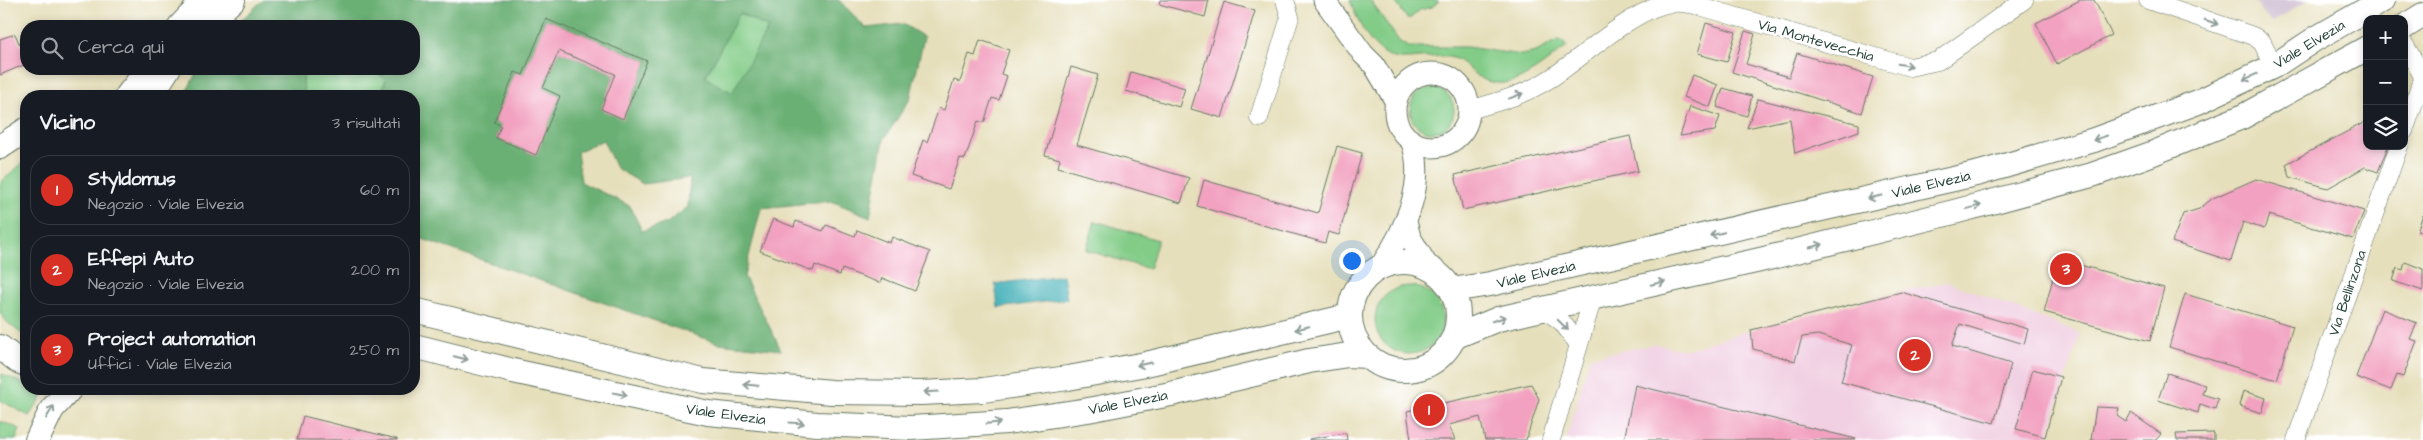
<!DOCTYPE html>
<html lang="it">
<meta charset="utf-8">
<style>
:root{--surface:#171b24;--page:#20242c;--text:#f1f3f6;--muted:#9ea1a6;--line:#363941;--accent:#d93025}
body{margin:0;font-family:"Architects Daughter",sans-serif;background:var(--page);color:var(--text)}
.controls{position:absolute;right:15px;top:15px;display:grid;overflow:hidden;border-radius:10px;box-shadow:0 2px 8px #0003}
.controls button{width:45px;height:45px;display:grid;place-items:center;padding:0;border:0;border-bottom:1px solid var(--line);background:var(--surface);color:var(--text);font:25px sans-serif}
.you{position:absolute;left:1351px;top:260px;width:18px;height:18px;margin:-12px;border:4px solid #fff;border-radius:50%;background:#1a73e8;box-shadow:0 0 0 8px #1a73e833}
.badge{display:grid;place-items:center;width:32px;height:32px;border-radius:50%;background:var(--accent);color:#fff;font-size:16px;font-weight:700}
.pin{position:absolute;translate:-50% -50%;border:2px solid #fff;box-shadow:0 1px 5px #0006}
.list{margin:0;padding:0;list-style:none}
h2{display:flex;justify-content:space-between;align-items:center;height:65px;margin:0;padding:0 20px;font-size:21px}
h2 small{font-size:16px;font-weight:400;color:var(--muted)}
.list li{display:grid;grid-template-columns:32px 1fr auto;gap:15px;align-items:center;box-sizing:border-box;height:70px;margin:0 10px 10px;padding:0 10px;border:1px solid var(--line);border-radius:20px}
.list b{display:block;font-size:19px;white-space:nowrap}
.list p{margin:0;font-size:16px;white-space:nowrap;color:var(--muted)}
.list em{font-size:16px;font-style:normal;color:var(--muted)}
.icon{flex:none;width:28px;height:28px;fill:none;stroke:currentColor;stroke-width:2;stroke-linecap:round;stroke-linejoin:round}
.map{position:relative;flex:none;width:2423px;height:440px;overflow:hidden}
.search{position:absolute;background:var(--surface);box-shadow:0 2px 8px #0003;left:20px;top:20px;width:400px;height:55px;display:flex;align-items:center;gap:12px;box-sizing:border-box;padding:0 18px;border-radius:20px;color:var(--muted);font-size:19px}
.panel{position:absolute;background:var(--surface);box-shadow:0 2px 8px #0003;left:20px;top:90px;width:400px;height:305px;border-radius:20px}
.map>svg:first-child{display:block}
.built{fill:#f1d0e3}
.industrial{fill:#cebed1}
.green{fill:#83cc88;stroke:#51845e}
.forest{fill:#6ab074;stroke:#447654;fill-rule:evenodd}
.water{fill:#3daeb6;stroke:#2e7675}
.building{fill:#f2a1c0}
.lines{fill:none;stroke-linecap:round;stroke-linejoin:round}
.minor-casing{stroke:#657663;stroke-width:19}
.tertiary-casing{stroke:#657663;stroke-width:23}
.secondary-casing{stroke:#657663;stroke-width:26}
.minor{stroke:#fff;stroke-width:18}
.tertiary{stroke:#fff;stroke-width:21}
.secondary{stroke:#fff;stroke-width:24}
.oneway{stroke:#8f9e9a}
.labels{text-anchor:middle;stroke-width:5;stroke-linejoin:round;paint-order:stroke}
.street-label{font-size:15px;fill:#1f3d34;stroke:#fff}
</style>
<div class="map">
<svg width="2423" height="440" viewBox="0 0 2423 440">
<rect width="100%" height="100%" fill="#fff"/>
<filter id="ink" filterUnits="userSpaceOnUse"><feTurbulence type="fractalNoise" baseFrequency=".02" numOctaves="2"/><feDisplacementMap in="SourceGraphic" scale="10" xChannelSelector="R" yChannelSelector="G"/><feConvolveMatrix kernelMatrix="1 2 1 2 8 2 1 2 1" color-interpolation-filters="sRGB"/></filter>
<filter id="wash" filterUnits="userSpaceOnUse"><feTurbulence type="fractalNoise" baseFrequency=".0096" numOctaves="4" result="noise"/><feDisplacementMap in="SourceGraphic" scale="20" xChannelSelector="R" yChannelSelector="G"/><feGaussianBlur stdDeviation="1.12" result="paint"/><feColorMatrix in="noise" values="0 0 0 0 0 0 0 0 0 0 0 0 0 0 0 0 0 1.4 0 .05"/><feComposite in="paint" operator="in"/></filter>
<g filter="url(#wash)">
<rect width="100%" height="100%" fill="#e6dfbb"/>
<path class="built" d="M 1948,282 L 2080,333 L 2047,440 L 1566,440 L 1590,357 L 1655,344 L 1685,350 L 1751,330 L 1901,292 Z"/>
<path class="industrial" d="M 2254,0 L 2308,0 L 2271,23 Z"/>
<path class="green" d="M 1350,0 L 1370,0 L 1399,41 L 1408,47 L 1467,47 L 1521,55 L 1536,52 L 1558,40 L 1562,41 L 1567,47 C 1542,64 1511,97 1479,77 C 1469,70 1461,58 1448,57 C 1434,55 1419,59 1406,59 C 1375,62 1358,23 1350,0 Z
M 1394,0 L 1438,0 L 1438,2 L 1432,7 L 1420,10 L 1408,20 Z
M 739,13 L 768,28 L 733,93 L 705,78 Z
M 305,69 L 371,69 L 386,79 L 380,96 L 304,96 L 303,78 Z
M1410 110a22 22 0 1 1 44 0a22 22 0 1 1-44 0Z
M 26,160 L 26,337 L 8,323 L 0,313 L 0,183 Z
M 1095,221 L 1158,240 L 1149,269 L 1086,250 Z
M1375 320a34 34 0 1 1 68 0a34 34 0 1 1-68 0Z
M 2,374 L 26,385 L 26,389 L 47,390 L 29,416 L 0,400 Z
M 0,421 L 20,429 L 16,440 L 0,440 Z"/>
<path class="forest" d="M 263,0 L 839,0 L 866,28 L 903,24 L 924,37 L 910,99 L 884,139 L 870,217 L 831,201 L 761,208 L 744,276 L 781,350 L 718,343 L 414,236 L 414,96 L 380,96 L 386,79 L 371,69 L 414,69 L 414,26 L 235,26 ZM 740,13 L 768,28 L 732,93 L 705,77 ZM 546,19 L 647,61 L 623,118 L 601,109 L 615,74 L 559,51 L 543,88 L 560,96 L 535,155 L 496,138 L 501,126 L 494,122 L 514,72 L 523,75 ZM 603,140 L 616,168 L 643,184 L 690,178 L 688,207 L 667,223 L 642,231 L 630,206 L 581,182 L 577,152 Z
M 198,69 L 305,69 L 303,78 L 304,96 L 194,96 L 187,91 Z"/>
<path class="water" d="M 1063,275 L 1067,299 L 998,308 L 995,284 Z"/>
<g id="blocks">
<path class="building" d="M 1160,0 L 1209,0 L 1205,17 L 1159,4 Z
M 2080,0 L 2094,0 L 2112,35 L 2057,64 L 2036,23 Z
M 1224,2 L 1255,11 L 1222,118 L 1191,109 Z
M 546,19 L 647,61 L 623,119 L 601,109 L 615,74 L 559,51 L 543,88 L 560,96 L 536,155 L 496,138 L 501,126 L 494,122 L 515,72 L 523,75 Z
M 1706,23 L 1736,32 L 1727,62 L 1697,54 Z
M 1745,31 L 1755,34 L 1746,64 L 1789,77 L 1797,53 L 1873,77 L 1862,113 L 1732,72 Z
M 15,34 L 20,45 L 26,44 L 26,64 L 0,75 L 0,39 Z
M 980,40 L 1009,50 L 1001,74 L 1007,76 L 999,100 L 992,98 L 984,123 L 978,121 L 965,159 L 960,158 L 949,189 L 911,176 L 923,140 L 927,142 L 939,108 L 944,110 L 954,80 L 960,82 L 969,54 L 975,56 Z
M 1071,67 L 1098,75 L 1077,145 L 1189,178 L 1181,203 L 1058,167 L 1060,159 L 1045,155 Z
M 1131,72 L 1185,88 L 1179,107 L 1126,91 Z
M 1692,75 L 1718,85 L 1710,107 L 1684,97 Z
M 1723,88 L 1752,96 L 1747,116 L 1717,107 Z
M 1758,99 L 1859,124 L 1859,131 L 1795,153 L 1790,119 L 1747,128 Z
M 1690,106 L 1720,116 L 1715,131 L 1680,136 Z
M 2367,121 L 2367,146 L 2388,146 L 2378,172 L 2365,167 L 2328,188 L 2290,177 L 2286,164 Z
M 1630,136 L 1638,171 L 1463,210 L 1455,175 Z
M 1337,146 L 1362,153 L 1339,235 L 1328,232 L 1325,243 L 1197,206 L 1204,180 L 1318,213 Z
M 2256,179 L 2364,211 L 2353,239 L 2269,215 L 2264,229 L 2243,222 L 2231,261 L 2172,242 L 2183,214 L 2199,209 L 2213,198 Z
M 2423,215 L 2423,233 L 2417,231 Z
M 773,219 L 794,227 L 796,221 L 823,231 L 826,225 L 855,236 L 857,230 L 890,243 L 892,237 L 930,252 L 915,291 L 882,278 L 880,283 L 842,269 L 840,275 L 815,265 L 813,271 L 760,251 Z
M 2058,259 L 2164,288 L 2150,341 L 2044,312 Z
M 2405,262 L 2423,269 L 2423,291 L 2393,281 L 2397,268 L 2403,270 Z
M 1901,292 L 2028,329 L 2024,344 L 1960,324 L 1952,346 L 2011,364 L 1994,423 L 1841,382 L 1852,345 L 1818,335 L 1802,337 L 1795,361 L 1753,349 L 1751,330 Z
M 2185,294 L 2293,326 L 2277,380 L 2169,347 Z
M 2382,309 L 2417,323 L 2410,339 L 2417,341 L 2403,377 L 2397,375 L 2391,390 L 2356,377 Z
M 2033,369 L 2061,377 L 2045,437 L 2016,429 Z
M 2167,373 L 2205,385 L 2202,394 L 2218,399 L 2215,409 L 2200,404 L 2198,413 L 2158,400 Z
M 1531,384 L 1539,399 L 1526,440 L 1485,440 L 1480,417 L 1449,425 L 1455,440 L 1411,440 L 1407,411 Z
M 1635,385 L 1856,439 L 1856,440 L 1624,440 Z
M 2243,391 L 2266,398 L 2262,413 L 2239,406 Z
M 2096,407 L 2119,408 L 2117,416 L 2126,422 L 2131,413 L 2161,434 L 2156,440 L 2091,440 Z
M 303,416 L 397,439 L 397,440 L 297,440 Z
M 1346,433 L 1347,440 L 1309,440 L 1309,439 Z
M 2214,433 L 2214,440 L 2177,440 L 2176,434 Z"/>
</g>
</g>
<g filter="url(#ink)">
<use href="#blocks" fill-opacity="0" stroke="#657663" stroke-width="1"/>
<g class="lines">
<defs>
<path id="minor" d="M 2148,0 L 2253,36 L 2262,42 L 2274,66
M 2404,44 L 2423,76
M 1469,110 C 1498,102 1525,95 1551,78 C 1582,58 1636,6 1673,3 C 1680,2 1689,4 1696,5 L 1910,67 L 1938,61 L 2024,0
M 1259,118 L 1290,17 L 1285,0
M 2404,131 L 2423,77
M 1544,309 L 1562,322 L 1579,345
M 1551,440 L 1593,297
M 2296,440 L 2399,146"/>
<path id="tertiary" d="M 1324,0 L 1363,54 L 1374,65 L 1396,102
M1395 110a37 37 0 1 1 74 0a37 37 0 1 1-74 0Z
M 1406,222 L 1410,237 L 1428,267
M 1380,267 C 1404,232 1428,182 1411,140"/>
<path id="secondary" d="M 180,26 L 205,0
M 205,26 L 233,0
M 2404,27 L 2423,15
M 127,96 L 148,69
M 155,96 L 159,83 L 168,69
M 0,147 L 26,130
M1350 316a54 54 0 1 1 108 0a54 54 0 1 1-108 0Z
M 1452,290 L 1490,284 L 1980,173 L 2094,140 L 2198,102 L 2274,66 L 2315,39 L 2383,0
M 414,310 L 703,381 L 832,392 L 921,393 L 983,390 L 1068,378 L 1146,364 L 1349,316
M 1454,337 L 1498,319 L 1760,260 L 1954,212 L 2092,175 L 2151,154 L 2242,117 L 2367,48
M 414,346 L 513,371 L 708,413 L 817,424 L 911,428 L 1007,422 L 1088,410 L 1171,394 L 1309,361 L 1348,355 L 1367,356
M 0,347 L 18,361 L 26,364
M 37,440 L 52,409 L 70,389"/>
</defs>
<use href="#minor" class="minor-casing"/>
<use href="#tertiary" class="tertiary-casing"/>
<use href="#secondary" class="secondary-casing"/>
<use href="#minor" class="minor"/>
<use href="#tertiary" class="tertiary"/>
<use href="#secondary" class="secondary"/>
</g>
<defs><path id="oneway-shaft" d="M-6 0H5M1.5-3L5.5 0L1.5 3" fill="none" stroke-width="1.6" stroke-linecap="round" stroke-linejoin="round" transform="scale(1.25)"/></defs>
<g class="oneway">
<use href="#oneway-shaft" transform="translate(2211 22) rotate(19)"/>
<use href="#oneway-shaft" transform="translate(1905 65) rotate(9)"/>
<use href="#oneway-shaft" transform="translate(2250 77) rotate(155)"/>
<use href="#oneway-shaft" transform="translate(1516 96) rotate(-21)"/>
<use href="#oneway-shaft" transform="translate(2100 138) rotate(161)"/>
<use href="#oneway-shaft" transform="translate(1875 197) rotate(167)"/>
<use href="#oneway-shaft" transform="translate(1974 207) rotate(-15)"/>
<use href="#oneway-shaft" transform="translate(1717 234) rotate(167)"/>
<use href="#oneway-shaft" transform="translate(1816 246) rotate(-14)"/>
<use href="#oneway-shaft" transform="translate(1658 283) rotate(-13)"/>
<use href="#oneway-shaft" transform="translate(1499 319) rotate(-17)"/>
<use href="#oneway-shaft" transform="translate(1563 325) rotate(45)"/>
<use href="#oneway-shaft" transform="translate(1302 328) rotate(167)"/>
<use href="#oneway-shaft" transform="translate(461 358) rotate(14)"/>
<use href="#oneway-shaft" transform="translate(1144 364) rotate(169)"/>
<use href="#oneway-shaft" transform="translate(751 385) rotate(-175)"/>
<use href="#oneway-shaft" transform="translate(931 392) rotate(177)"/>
<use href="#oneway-shaft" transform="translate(620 394) rotate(12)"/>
<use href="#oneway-shaft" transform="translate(50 412) rotate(-58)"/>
<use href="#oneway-shaft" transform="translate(797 423) rotate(4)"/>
<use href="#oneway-shaft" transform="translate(994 423) rotate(-5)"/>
</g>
</g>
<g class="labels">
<g class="street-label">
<text transform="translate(1816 40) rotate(16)" y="5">Via Montevecchia</text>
<text transform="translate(2309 44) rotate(-31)" y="5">Viale Elvezia</text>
<text transform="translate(1931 184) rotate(-13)" y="5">Viale Elvezia</text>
<text transform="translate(1536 274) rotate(-13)" y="5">Viale Elvezia</text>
<text transform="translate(2347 293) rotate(-71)" y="5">Via Bellinzona</text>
<text transform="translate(1128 402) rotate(-11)" y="5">Viale Elvezia</text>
<text transform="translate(726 414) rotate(8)" y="5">Viale Elvezia</text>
</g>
</g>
</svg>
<div class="controls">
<button>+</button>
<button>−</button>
<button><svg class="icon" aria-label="layers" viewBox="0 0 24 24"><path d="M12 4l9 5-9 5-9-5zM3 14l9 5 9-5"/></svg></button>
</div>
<div class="you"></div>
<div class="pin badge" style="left:1429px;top:410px">1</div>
<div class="pin badge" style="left:1915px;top:355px">2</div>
<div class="pin badge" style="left:2066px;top:269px">3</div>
<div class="search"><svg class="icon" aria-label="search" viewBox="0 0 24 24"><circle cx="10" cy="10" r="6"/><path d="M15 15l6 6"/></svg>Cerca qui</div>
<section class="panel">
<h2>Vicino<small>3 risultati</small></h2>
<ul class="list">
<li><span class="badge">1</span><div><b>Styldomus</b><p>Negozio · Viale Elvezia</p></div><em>60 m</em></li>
<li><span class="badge">2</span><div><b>Effepi Auto</b><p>Negozio · Viale Elvezia</p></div><em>200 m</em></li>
<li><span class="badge">3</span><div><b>Project automation</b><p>Uffici · Viale Elvezia</p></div><em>250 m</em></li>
</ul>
</section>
</div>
